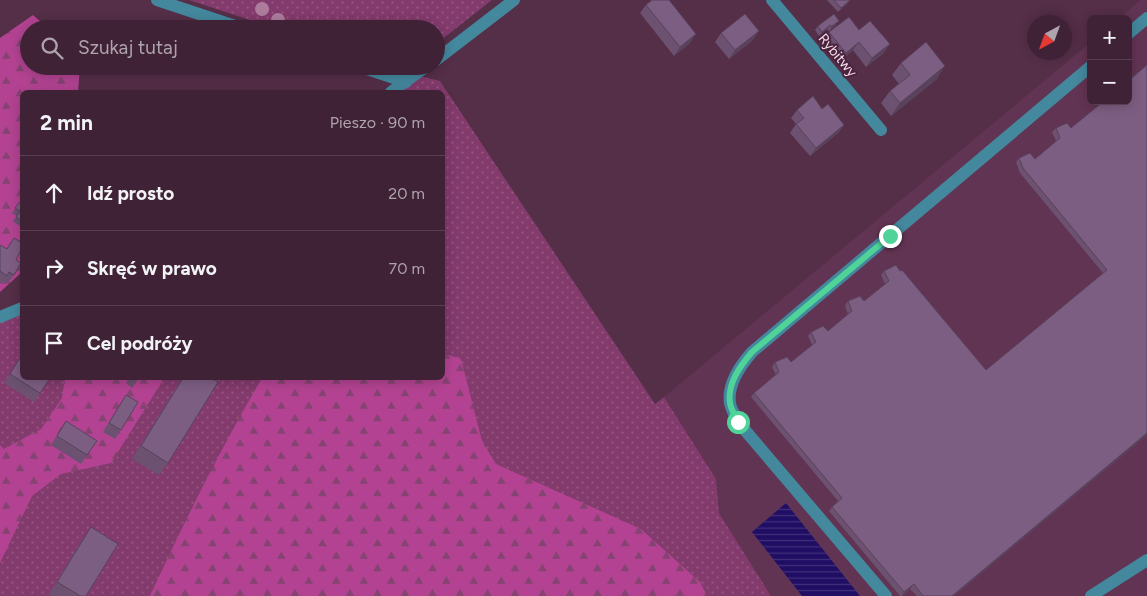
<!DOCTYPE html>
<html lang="pl">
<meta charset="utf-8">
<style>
:root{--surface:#402236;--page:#4b2f42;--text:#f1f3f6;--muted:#aea4ad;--line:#593f51}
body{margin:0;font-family:Figtree,sans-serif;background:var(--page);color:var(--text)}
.controls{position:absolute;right:15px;top:15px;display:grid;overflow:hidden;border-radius:8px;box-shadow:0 2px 12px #0003}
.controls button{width:45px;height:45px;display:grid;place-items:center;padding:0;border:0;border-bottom:1px solid var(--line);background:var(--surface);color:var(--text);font:25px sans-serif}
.compass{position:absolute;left:1027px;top:15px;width:45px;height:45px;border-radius:50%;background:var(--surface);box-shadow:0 2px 12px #0003;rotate:221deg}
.stop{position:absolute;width:15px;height:15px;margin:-11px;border:4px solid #4fd399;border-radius:50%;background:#fff}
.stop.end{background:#4fd399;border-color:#fff;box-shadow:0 1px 5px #0008}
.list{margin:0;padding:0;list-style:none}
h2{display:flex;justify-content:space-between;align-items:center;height:65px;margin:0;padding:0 20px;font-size:21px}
h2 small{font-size:16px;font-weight:400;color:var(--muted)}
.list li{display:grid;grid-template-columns:32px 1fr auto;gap:15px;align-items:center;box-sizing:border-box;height:75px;padding:0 20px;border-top:1px solid var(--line)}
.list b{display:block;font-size:19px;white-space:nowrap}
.list em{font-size:16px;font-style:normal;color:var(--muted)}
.icon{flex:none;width:28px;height:28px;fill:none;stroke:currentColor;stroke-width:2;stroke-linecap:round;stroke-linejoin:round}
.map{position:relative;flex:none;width:1147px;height:596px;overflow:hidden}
.search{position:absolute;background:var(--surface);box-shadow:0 2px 12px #0003;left:20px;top:20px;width:425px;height:55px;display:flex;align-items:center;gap:12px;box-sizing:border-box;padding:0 18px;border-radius:28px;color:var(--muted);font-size:19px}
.panel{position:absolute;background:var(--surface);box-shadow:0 2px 12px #0003;left:20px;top:90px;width:425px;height:290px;border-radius:8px}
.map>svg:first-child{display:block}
.built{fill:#623453}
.grass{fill:url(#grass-dots)}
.forest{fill:url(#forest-firs)}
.water{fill:url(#water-rules)}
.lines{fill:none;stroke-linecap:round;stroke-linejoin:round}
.minor{stroke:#44889e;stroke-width:12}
.tree{fill:#ad7c9c}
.wall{fill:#6c5171}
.shaded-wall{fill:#58425c}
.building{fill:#7d5e83;stroke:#58425c}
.route{stroke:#4fd399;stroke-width:6}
.labels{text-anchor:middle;stroke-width:4;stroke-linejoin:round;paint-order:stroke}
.street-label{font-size:14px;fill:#f9dfef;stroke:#4a243d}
</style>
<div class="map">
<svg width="1147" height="596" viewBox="0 0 1147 596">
<defs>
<pattern id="grass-dots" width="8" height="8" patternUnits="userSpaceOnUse" patternTransform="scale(1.25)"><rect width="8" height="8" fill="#833a6c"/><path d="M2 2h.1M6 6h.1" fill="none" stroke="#955681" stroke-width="1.8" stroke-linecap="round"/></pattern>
<pattern id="forest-firs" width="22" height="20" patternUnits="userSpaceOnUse" patternTransform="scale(1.25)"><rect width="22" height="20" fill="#b34392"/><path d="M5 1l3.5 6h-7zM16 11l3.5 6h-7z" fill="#844371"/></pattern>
<pattern id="water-rules" width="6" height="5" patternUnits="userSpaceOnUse" patternTransform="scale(1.25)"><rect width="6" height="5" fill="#1f0e63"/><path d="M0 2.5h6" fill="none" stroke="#40317a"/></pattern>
</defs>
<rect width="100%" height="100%" fill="#552e48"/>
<path class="built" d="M 1141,0 L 1147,0 L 1147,596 L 771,596 L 719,513 L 716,479 L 664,397 L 1091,42 L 1091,101 L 1128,101 L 1128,19 L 1118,19 Z"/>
<path class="grass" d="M 189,0 L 492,0 L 436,44 L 436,29 L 277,29 Z
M 415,75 L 440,81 L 655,404 L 664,397 L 716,479 L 719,513 L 771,596 L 0,596 L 0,317 L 22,308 L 22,378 L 442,378 L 442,92 L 390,92 Z"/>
<path class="forest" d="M 33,15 L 49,29 L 29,29 L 29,66 L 80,66 L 78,92 L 22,92 L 22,272 L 0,292 L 0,38 Z
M 443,353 L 461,359 L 482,441 L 496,464 L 641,529 L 700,582 L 707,596 L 150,596 C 184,522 221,448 262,378 L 442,378 Z
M 65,378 L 163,378 L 160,385 L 111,463 L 61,474 L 32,496 L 0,563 L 0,445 L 4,449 L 41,429 L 62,398 Z"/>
<path class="water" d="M 786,503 L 860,596 L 802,596 L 752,532 Z"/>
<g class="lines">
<path class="minor" d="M 157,0 L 244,29
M 772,0 L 881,130
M 1128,34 L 1147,18
M 436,60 L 514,0
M 358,66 L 406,82
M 391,92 L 427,66
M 0,317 L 22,308
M 886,596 L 738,422 C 736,417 731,410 730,403 C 727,384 740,366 752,352 L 1091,66
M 1091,596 L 1147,560"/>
</g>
<g class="tree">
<circle cx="262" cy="9" r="7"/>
<circle cx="278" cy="20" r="7"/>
</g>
<path class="wall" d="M 827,0 L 850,0 L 847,4 L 838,12 Z
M 646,5 L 690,43 L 674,56 L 640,13 Z
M 834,14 L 836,25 L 829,31 L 827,29 L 819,36 L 815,30 L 818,26 Z
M 859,30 L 884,53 L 866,67 L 853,50 L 840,61 L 823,41 L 829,32 Z
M 721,33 L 753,40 L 729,59 L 715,42 Z
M 901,63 L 937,79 L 891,116 L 881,103 L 890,91 L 899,84 L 892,75 Z
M 1147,65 L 1147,435 L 954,596 L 917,596 L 910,589 L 902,596 L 900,596 L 829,511 L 832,507 L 838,501 L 751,397 L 754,393 L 776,375 L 772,367 L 775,362 L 791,362 L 812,345 L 808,336 L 811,332 L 828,331 L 848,314 L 845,306 L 848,301 L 864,301 L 885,284 L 881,275 L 884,271 L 986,370 L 1103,273 L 1020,173 L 1016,162 L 1019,158 L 1035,159 L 1056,141 L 1052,132 L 1056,128 L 1071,128 Z
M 822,109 L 844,125 L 838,133 L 810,156 L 790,133 L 796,124 L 791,118 L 797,110 Z
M 20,202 L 22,204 L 22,228 L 13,221 L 17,216 L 12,213 Z
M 14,238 L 16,260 L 14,275 L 8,283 L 4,281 L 1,284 L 0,283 L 0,245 L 6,249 Z
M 21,356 L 50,378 L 34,402 L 4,383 Z
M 129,378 L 139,378 L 132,388 L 126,383 Z
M 182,378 L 221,378 L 168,463 L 159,475 L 132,459 Z
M 126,395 L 121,430 L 115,439 L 103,432 L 120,404 Z
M 66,421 L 87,455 L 81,464 L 51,445 Z
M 91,527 L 86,596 L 51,596 L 49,594 L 82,540 Z"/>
<path class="shaded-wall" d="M 850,0 L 847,4 L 838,12 L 841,8 Z
M 839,21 L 836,25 L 829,31 L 832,26 Z
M 830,25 L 827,29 L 819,36 L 822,32 Z
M 759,31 L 753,40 L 729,59 L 735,50 Z
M 696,34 L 690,43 L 674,56 L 680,47 Z
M 859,42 L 853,50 L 840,61 L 846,53 Z
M 890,44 L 884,53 L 866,67 L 872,58 Z
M 945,66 L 937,79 L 891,116 L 900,103 Z
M 844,125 L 838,133 L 810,156 L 816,148 Z
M 1147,433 L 1147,435 L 954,596 L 952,596 Z
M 914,584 L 910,589 L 901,596 L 904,592 Z"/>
<path class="building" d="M 652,0 L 669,0 L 696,34 L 680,47 L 646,5 Z
M 834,0 L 850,0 L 841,8 Z
M 745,14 L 759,31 L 735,50 L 721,33 Z
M 834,14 L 839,21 L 832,26 L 830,25 L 822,32 L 818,26 Z
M 849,17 L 859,30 L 870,21 L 890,44 L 872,58 L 859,42 L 846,53 L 829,32 Z
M 926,42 L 945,66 L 900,103 L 890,91 L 910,75 L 901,63 Z
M 1147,65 L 1147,433 L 952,596 L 923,596 L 914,584 L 904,592 L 832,507 L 842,498 L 754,393 L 779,372 L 775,362 L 787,357 L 791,362 L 816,342 L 811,332 L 823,326 L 828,331 L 852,311 L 848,301 L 860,296 L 864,301 L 889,281 L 884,271 L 896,265 L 900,271 L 902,270 L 986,370 L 1107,270 L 1023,168 L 1019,158 L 1030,153 L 1035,159 L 1060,138 L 1056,128 L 1067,123 L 1071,128 L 1104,101 L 1128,101 L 1128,81 Z
M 813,96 L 822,109 L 828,104 L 844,125 L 816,148 L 796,124 L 804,118 L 797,110 Z
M 20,202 L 22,204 L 22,221 L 16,217 L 20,211 L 15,208 Z
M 14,238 L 22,243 L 22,248 L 16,260 L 21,263 L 14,275 L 9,272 L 7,276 L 0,271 L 0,245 L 7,249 Z
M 21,356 L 22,357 L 22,378 L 50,378 L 40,393 L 10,374 Z
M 183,378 L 211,378 L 218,382 L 168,463 L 141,446 Z
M 126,395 L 138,402 L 121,430 L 109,423 Z
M 66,421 L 97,441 L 87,455 L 57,436 Z
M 91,527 L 118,544 L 86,596 L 79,596 L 79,595 L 57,582 Z"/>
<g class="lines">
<path class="route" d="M 738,422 C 736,417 731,410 730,403 C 727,384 740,366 752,352 L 890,236"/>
</g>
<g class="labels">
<g class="street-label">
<text transform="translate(838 55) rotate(50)" y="5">Rybitwy</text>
</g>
</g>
</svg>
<div class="controls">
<button>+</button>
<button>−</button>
</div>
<svg class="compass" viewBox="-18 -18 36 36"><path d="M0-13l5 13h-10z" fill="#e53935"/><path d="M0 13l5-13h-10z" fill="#aea4ad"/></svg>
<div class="stop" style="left:738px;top:422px"></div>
<div class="stop end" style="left:890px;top:236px"></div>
<div class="search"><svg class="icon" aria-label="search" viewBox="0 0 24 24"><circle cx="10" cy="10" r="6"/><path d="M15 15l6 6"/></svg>Szukaj tutaj</div>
<section class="panel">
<h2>2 min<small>Pieszo · 90 m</small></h2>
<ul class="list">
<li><svg class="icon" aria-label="ahead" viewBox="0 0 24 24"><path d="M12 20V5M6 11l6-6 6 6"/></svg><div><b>Idź prosto</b></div><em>20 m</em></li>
<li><svg class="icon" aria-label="right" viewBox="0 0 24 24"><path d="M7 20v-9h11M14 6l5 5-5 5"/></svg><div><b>Skręć w prawo</b></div><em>70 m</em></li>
<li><svg class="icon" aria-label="arrive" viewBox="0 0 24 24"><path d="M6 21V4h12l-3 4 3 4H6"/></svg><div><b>Cel podróży</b></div></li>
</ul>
</section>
</div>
